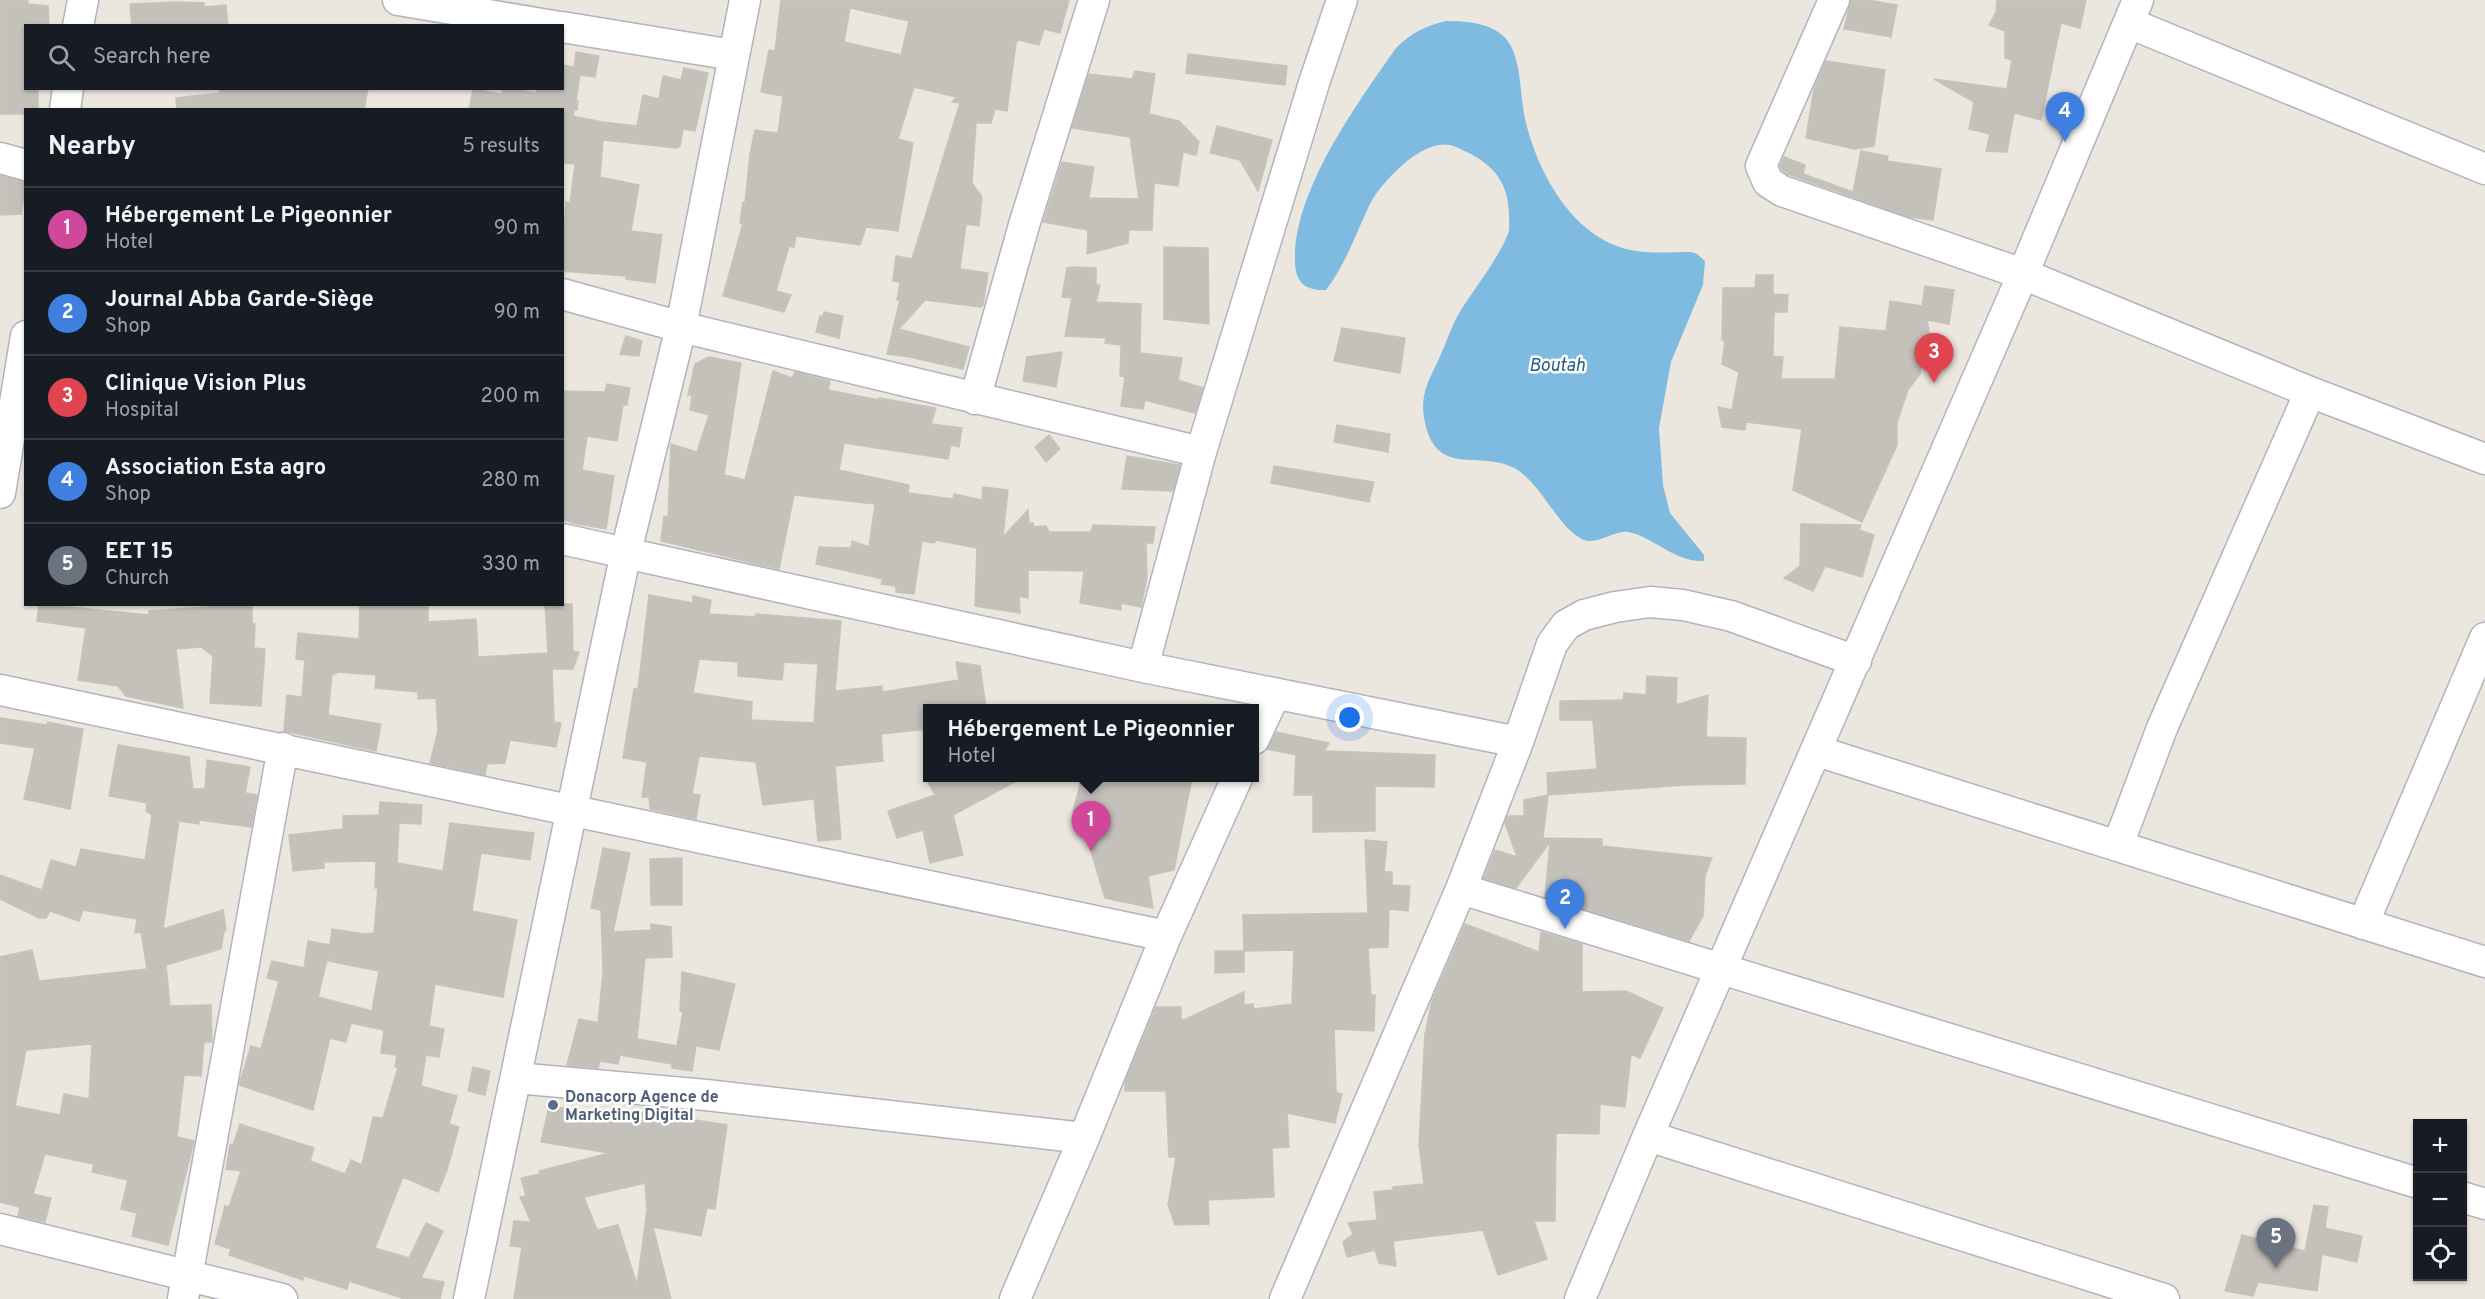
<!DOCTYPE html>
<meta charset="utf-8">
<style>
:root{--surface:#171b24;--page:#20242c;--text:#f1f3f6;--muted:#9ea1a6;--line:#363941;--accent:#545ee4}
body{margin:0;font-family:Overpass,sans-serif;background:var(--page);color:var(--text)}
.controls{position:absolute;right:18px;bottom:18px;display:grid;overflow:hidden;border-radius:0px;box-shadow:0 2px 4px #0004}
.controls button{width:54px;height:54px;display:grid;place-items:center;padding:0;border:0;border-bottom:2px solid var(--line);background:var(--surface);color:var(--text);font:30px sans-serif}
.you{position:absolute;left:1350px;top:718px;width:21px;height:21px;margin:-15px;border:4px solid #fff;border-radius:50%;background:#1a73e8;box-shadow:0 0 0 9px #1a73e833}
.badge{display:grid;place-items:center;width:39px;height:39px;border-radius:50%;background:var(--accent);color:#fff;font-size:20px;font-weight:700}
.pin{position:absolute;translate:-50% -50px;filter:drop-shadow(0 2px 3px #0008)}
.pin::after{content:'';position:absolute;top:32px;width:21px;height:18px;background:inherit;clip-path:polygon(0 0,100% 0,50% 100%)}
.popup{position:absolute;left:923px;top:704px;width:336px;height:78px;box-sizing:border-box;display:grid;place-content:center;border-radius:0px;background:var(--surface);filter:drop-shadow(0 2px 4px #0005);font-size:20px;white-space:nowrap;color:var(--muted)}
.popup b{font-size:22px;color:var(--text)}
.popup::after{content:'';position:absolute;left:50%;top:100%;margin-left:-12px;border:12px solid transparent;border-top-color:var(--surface)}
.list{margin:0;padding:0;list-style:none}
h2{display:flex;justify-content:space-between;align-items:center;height:78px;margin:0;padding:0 24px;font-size:26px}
h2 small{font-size:20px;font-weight:400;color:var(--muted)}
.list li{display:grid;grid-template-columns:39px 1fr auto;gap:18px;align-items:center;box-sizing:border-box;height:84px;padding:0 24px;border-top:2px solid var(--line)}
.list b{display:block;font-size:22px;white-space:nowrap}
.list p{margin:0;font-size:20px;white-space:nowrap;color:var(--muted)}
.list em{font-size:20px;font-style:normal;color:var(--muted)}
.icon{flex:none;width:33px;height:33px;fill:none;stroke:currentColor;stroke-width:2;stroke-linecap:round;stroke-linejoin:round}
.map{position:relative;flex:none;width:2485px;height:1299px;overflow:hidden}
.search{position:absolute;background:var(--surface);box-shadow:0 2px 4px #0004;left:24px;top:24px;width:540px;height:66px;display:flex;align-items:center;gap:15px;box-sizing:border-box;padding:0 21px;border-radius:0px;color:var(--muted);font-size:22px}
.panel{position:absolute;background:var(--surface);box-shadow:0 2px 4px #0004;left:24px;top:108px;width:540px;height:498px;border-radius:0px}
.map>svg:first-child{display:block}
.water{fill:#7fbbe0}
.building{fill:#c4c1ba;stroke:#c6c3b9;stroke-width:1.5;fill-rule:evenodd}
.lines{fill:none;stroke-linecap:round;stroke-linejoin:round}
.minor-casing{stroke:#b2b3bd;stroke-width:33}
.minor{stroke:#fff;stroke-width:30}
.service-dot{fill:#5c6f8a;stroke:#fff;stroke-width:2}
.labels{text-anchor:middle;stroke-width:5;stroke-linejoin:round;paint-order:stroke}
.service-label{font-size:16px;font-weight:bold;fill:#4e5e75;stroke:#fff;text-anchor:start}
.water-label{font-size:18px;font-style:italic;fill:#1e5a8c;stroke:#fff}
</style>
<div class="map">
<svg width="2485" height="1299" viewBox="0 0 2485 1299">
<rect width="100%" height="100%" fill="#ebe7df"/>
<path class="water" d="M 1446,21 C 1468,21 1499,23 1511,46 C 1521,66 1520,92 1524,114 C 1535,168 1571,238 1631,250 C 1650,254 1672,252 1691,252 L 1697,254 L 1705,261 L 1703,285 L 1671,362 L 1659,428 L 1663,485 L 1670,513 L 1704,555 L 1704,561 C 1676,563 1652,536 1628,532 C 1612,530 1596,548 1580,538 C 1557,525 1542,485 1516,469 C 1480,448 1434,481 1424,417 C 1420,396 1429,379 1438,361 C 1445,346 1450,330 1458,315 C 1474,288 1496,263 1508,234 C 1510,229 1509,222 1509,216 C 1509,178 1489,161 1456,147 C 1439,139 1420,151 1407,161 C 1393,173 1377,189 1369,206 C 1355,235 1346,264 1326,290 C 1305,291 1295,282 1295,261 C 1293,191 1357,104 1396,48 C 1411,33 1425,26 1446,21 Z"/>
<path class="building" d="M 0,0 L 28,0 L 28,4 L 48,6 L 49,26 L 26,26 L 26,88 L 38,88 L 38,110 L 26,110 L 26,114 L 0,114 Z
M 781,0 L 1069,0 L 1060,33 L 1044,29 L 1039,45 L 1019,40 L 1016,43 L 1007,111 L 995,109 L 991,123 L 976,123 L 972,183 L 982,197 L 979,226 L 966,224 L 960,269 L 988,273 L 983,305 L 981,307 L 925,300 L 899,329 L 969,347 L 963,369 L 910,357 L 887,354 L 900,300 L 897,300 L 900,282 L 893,281 L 896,256 L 912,259 L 960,103 L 952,102 L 956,97 L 914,87 L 898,139 L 913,143 L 898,231 L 866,227 L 860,245 L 796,236 L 794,247 L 789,246 L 776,291 L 791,295 L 784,312 L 723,296 L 743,223 L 740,223 L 743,202 L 745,203 L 750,154 L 755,130 L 778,133 L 783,96 L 761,92 L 769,50 L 775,51 ZM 850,8 L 909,21 L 901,55 L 844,42 Z
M 1851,0 L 1868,0 L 1897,5 L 1891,37 L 1844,29 Z
M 1997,0 L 2086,0 L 2080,28 L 2061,23 L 2041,120 L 2014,113 L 2007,152 L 1986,151 L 1990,134 L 1969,129 L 1974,102 L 1934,79 L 2007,89 L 2012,60 L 2005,58 L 2005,31 L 1989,25 L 1996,12 Z
M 177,2 L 204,3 L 204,7 L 226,5 L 228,26 L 132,26 L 130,4 Z
M 576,52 L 599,56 L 595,77 L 580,75 L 576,101 L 578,101 L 577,110 L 574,110 L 573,116 L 602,122 L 637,126 L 643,95 L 659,99 L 663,76 L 681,80 L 684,68 L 708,73 L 695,131 L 683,129 L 680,146 L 677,148 L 603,140 L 600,177 L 639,185 L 631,231 L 662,235 L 655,283 L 626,279 L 626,276 L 562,271 L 562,218 L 565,218 L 566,202 L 570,203 L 575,164 L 564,163 L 562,110 L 469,110 L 473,89 L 502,94 L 503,88 L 537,93 L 537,88 L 562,88 L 562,65 L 574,67 Z
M 1188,54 L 1287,66 L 1285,85 L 1186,73 Z
M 1826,61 L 1885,70 L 1874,146 L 1854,149 L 1806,138 L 1814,89 Z
M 1135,71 L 1155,74 L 1149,114 L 1179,121 L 1199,142 L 1196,155 L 1183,152 L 1178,186 L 1154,183 L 1152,230 L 1129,230 L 1128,243 L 1087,254 L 1088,230 L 1043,222 L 1044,220 L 1062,162 L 1094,167 L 1089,198 L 1139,199 L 1130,137 L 1072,128 L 1089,74 L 1132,79 Z
M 219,88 L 368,88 L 364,110 L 177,110 L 176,98 L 220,93 Z
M 1217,126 L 1272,140 L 1258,191 L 1240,160 L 1210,153 Z
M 1861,151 L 1888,156 L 1887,161 L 1941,169 L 1933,220 L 1909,217 L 1790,175 L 1782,170 L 1780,166 L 1784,157 L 1805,165 L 1803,174 L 1853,192 Z
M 0,176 L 26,182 L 21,214 L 0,215 Z
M 1164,247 L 1208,248 L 1209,324 L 1164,319 Z
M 1073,267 L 1096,268 L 1096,285 L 1100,285 L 1096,302 L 1141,304 L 1140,353 L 1182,358 L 1178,380 L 1203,388 L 1195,413 L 1145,400 L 1143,409 L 1121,406 L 1125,377 L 1120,376 L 1121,345 L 1105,343 L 1106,338 L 1065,336 L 1072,298 L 1062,297 L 1067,268 Z
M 1756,275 L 1773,275 L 1773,294 L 1788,295 L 1787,312 L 1774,312 L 1773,356 L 1783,357 L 1781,379 L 1835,379 L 1840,327 L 1886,331 L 1890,301 L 1922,306 L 1925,286 L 1954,290 L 1949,324 L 1927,320 L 1933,355 L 1923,353 L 1920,374 L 1908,390 L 1897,422 L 1897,445 L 1862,522 L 1793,490 L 1802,429 L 1746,422 L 1745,430 L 1722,427 L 1718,407 L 1732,410 L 1739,372 L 1722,364 L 1725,341 L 1722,340 L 1723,288 L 1755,288 Z
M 824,312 L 843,316 L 839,338 L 816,332 L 820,316 L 823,316 Z
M 1342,328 L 1405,338 L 1400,373 L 1334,361 Z
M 626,336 L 642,341 L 639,356 L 620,354 Z
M 1062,352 L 1056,387 L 1023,381 L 1027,357 Z
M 709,357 L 741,363 L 724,475 L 745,480 L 773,371 L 792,378 L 795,372 L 830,381 L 828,390 L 879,400 L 879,398 L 936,408 L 931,424 L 962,428 L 959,447 L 951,445 L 948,459 L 844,443 L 839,470 L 909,485 L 908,493 L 953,499 L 954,494 L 982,500 L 983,487 L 1008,490 L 1003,537 L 1028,510 L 1029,523 L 1033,523 L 1034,527 L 1046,526 L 1049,532 L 1091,532 L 1093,525 L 1155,527 L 1153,543 L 1146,543 L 1147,577 L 1141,607 L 1121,603 L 1121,610 L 1080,603 L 1084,571 L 1028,570 L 1028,598 L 1019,596 L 1020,613 L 975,606 L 977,548 L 936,540 L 934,543 L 922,541 L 914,594 L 896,592 L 896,586 L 881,584 L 883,579 L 816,564 L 819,547 L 851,548 L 852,541 L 869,547 L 875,504 L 794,495 L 779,569 L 661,541 L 664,516 L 668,517 L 671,444 L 697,452 L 709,415 L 690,410 L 692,395 L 688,395 L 695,364 Z
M 607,384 L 630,388 L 627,405 L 623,405 L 617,441 L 587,436 L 582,470 L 614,476 L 606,529 L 572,523 L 562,519 L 562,391 L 605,392 Z
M 1337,425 L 1390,434 L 1388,452 L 1334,442 Z
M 1049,435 L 1060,449 L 1046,462 L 1035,447 Z
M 1127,456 L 1180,465 L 1173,491 L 1122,489 Z
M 1274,466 L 1374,482 L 1369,502 L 1271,483 Z
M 1801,524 L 1861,525 L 1859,530 L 1874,535 L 1862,577 L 1825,566 L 1813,591 L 1784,578 L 1800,566 Z
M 649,595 L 693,603 L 693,596 L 711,600 L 709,614 L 755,617 L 756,614 L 841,621 L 835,691 L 882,686 L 882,692 L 959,680 L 956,662 L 980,666 L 986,708 L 927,708 L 927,729 L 881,734 L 883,761 L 835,766 L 841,839 L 818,841 L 814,799 L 763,805 L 756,762 L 699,756 L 692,794 L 700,795 L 696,819 L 650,809 L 649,797 L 642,797 L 647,762 L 623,758 L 634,689 L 638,689 ZM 699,659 L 738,662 L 738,676 L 782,680 L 784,662 L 818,664 L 814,723 L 751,720 L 752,702 L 693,693 Z
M 39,604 L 149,615 L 149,611 L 207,607 L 207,604 L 252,604 L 252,623 L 255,624 L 254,648 L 265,649 L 261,706 L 210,703 L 213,656 L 201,647 L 176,649 L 183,708 L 126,696 L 118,686 L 78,680 L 86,628 L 37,621 Z
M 360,604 L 428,604 L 428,622 L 476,619 L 478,657 L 548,653 L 545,604 L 572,604 L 573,652 L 579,652 L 573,669 L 552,669 L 554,722 L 561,723 L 556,747 L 510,740 L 505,763 L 487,764 L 485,775 L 430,763 L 438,731 L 436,698 L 418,699 L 418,692 L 375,688 L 376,675 L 337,672 L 336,674 L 332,674 L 328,715 L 381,724 L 376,751 L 284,731 L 287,695 L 302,697 L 305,660 L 296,659 L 298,633 L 359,639 Z
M 1647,676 L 1677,678 L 1676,705 L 1708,695 L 1706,737 L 1746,738 L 1745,784 L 1685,785 L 1548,795 L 1547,773 L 1597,769 L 1593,720 L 1560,720 L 1560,701 L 1623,700 L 1624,693 L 1646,695 Z
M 0,718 L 47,725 L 48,722 L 83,729 L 70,809 L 24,799 L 35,748 L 0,743 Z
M 1276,732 L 1329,743 L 1324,751 L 1435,755 L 1434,787 L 1375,786 L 1375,831 L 1313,832 L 1313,795 L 1294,795 L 1296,755 L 1267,749 Z
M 118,745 L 189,757 L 193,789 L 205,789 L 207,760 L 250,767 L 245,793 L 257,795 L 251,827 L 199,820 L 199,824 L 179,821 L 163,929 L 223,910 L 226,930 L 224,931 L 221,949 L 166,965 L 170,1006 L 211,1005 L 212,1042 L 204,1042 L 201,1076 L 184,1075 L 177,1137 L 194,1141 L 168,1245 L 132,1236 L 137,1213 L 121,1209 L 128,1180 L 92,1172 L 94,1164 L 45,1154 L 33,1194 L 51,1198 L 45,1222 L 18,1216 L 20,1207 L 0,1202 L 0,957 L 32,950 L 39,981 L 147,969 L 141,932 L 135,933 L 137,919 L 83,910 L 79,921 L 50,911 L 46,918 L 39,918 L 0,899 L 0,875 L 42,890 L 51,860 L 76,867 L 81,849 L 145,860 L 152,815 L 146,811 L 147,803 L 109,796 ZM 92,1044 L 89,1099 L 64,1094 L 60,1115 L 15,1106 L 26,1050 Z
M 925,777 L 1024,777 L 953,815 L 963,855 L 930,863 L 923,830 L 897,838 L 888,811 L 935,795 Z
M 1082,777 L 1192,777 L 1174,870 L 1148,876 L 1153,908 L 1105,898 L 1089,845 L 1073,812 Z
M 1548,795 L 1543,838 L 1602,839 L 1602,846 L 1712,858 L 1705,875 L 1703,916 L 1689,941 L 1545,897 L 1550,842 L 1516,888 L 1484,878 L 1495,850 L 1517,857 L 1505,823 L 1508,816 L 1524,816 L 1524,800 Z
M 380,802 L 422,805 L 421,824 L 399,823 L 397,863 L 443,871 L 450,823 L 534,833 L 530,860 L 481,853 L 472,911 L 517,920 L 503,997 L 435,984 L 429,1026 L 444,1029 L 439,1057 L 426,1055 L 421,1086 L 457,1096 L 449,1124 L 459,1127 L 447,1170 L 438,1192 L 403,1177 L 375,1248 L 409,1258 L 426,1223 L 443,1231 L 421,1278 L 444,1282 L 440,1299 L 405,1299 L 349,1281 L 347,1289 L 304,1276 L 303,1280 L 229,1255 L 231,1249 L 215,1244 L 225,1206 L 229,1207 L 241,1171 L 226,1169 L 230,1145 L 233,1145 L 240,1124 L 314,1148 L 310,1161 L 345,1174 L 351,1160 L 362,1165 L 373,1117 L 383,1118 L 398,1067 L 395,1067 L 397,1055 L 381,1053 L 384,1030 L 351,1023 L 346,1042 L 330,1038 L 313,1110 L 239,1085 L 251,1046 L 261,1049 L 279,981 L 267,978 L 272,961 L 304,968 L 308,941 L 330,945 L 332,929 L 365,934 L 374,933 L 378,888 L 375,888 L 376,861 L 324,862 L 324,868 L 293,871 L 289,835 L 343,829 L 343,816 L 379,815 ZM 329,952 L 328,961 L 379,971 L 372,1011 L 318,997 Z
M 1365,840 L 1387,842 L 1384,872 L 1392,872 L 1392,885 L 1410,886 L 1408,911 L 1389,909 L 1388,947 L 1368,948 L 1371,995 L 1375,995 L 1374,1031 L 1334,1029 L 1336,1092 L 1342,1094 L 1335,1123 L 1287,1113 L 1289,1147 L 1272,1148 L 1274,1197 L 1208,1200 L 1209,1224 L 1175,1225 L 1168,1205 L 1176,1157 L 1169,1157 L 1166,1091 L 1125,1091 L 1125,1082 L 1156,1007 L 1181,1007 L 1181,1021 L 1244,992 L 1244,1005 L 1253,1004 L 1254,1009 L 1292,1004 L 1294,950 L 1244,951 L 1243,915 L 1368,913 Z
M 603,848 L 630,853 L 613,932 L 651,930 L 651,924 L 671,927 L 672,957 L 645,958 L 637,1039 L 677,1046 L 683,1012 L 680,1011 L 682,972 L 735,984 L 719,1050 L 696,1046 L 692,1071 L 672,1068 L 672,1064 L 620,1055 L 618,1064 L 600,1061 L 598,1068 L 567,1065 L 579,1019 L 598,1023 L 603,972 L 601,910 L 591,908 Z
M 682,858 L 682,905 L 651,905 L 650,859 Z
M 1465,924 L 1539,952 L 1541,932 L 1582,944 L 1582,992 L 1626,991 L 1663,1008 L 1640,1058 L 1631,1054 L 1625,1107 L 1600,1104 L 1599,1134 L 1556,1133 L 1555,1221 L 1534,1221 L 1547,1259 L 1498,1275 L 1483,1230 L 1393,1241 L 1396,1266 L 1379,1263 L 1375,1250 L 1347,1257 L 1343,1242 L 1353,1234 L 1348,1223 L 1377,1220 L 1374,1192 L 1393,1190 L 1393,1187 L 1424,1184 L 1419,1145 L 1425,1034 L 1432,1001 Z
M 1215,951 L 1244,951 L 1244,972 L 1215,973 Z
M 473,1067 L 490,1071 L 485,1095 L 468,1091 Z
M 549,1106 L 607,1114 L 632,1114 L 663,1109 L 683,1112 L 682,1118 L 727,1125 L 715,1209 L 707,1208 L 701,1236 L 653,1227 L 671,1299 L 514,1299 L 522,1247 L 510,1246 L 514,1221 L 531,1222 L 520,1197 L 526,1196 L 521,1178 L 540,1174 L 539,1171 L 609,1153 L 541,1142 ZM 645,1183 L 647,1210 L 637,1285 L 618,1225 L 597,1230 L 584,1197 Z
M 2314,1205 L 2328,1207 L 2325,1228 L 2362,1236 L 2357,1262 L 2322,1254 L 2317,1291 L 2258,1282 L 2253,1296 L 2225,1291 L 2242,1235 L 2305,1251 Z"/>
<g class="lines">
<defs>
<path id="minor" d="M 398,0 L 554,26
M 1834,0 L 1761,166 L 1768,182 L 1782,191 L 2023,274 L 2310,392 L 2485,459
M 2129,23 L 2485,169
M 78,26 L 83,0
M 562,27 L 733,55
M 65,110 L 68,88
M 0,158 L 26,165
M 562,294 L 681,327 L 1201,452 L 1143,667
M 975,399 L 1024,225 L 1094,0
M 1201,452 L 1314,83 L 1342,0
M 0,493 L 26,336
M 562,539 L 1143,667 L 1518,742
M 0,690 L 1166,936
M 1254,739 L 1275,694
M 1817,751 L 2485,962
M 2118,845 L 2162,728 L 2310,392
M 1461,889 L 2418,1183
M 2363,924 L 2485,638
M 516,1078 L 706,1095 L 1084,1138
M 1648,1136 L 2164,1299
M 2462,1197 L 2485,1204
M 0,1229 L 282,1299
M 183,1299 L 283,748
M 469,1299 L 626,552 L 681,327 L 745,0
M 1015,1299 L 1084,1138 L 1166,936 L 1237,778
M 1285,1299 L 1461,889 L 1518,742 L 1552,644 L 1566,625 L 1584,615 L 1615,607 L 1650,602 L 1683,605 L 1731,616 L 1856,661
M 1580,1299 L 1648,1136 L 2023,274 L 2138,0"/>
</defs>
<use href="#minor" class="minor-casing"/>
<use href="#minor" class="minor"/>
</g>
<circle class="service-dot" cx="553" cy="1105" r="6"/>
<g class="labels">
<g class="service-label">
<text x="565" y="1102">Donacorp Agence de<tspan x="565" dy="18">Marketing Digital</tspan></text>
</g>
<g class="water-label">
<text x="1557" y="371">Boutah</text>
</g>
</g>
</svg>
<div class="controls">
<button>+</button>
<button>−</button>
<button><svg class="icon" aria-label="locate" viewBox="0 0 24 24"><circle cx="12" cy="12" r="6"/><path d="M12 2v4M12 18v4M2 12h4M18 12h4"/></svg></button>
</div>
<div class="you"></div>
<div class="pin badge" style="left:1091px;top:851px;background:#d1479c">1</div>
<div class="popup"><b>Hébergement Le Pigeonnier</b>Hotel</div>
<div class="pin badge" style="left:1565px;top:929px;background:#3f7fe0">2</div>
<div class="pin badge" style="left:1934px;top:383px;background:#e0444e">3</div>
<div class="pin badge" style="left:2065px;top:142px;background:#3f7fe0">4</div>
<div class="pin badge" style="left:2276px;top:1268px;background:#6b7280">5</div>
<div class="search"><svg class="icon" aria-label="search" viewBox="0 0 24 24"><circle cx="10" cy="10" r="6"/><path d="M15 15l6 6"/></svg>Search here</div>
<section class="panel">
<h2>Nearby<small>5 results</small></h2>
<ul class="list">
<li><span class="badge" style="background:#d1479c">1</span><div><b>Hébergement Le Pigeonnier</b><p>Hotel</p></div><em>90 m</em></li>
<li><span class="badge" style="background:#3f7fe0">2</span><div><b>Journal Abba Garde-Siège</b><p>Shop</p></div><em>90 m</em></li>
<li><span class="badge" style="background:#e0444e">3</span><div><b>Clinique Vision Plus</b><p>Hospital</p></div><em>200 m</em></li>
<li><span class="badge" style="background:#3f7fe0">4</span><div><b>Association Esta agro</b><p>Shop</p></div><em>280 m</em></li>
<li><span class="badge" style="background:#6b7280">5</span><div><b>EET 15</b><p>Church</p></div><em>330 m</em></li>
</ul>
</section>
</div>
